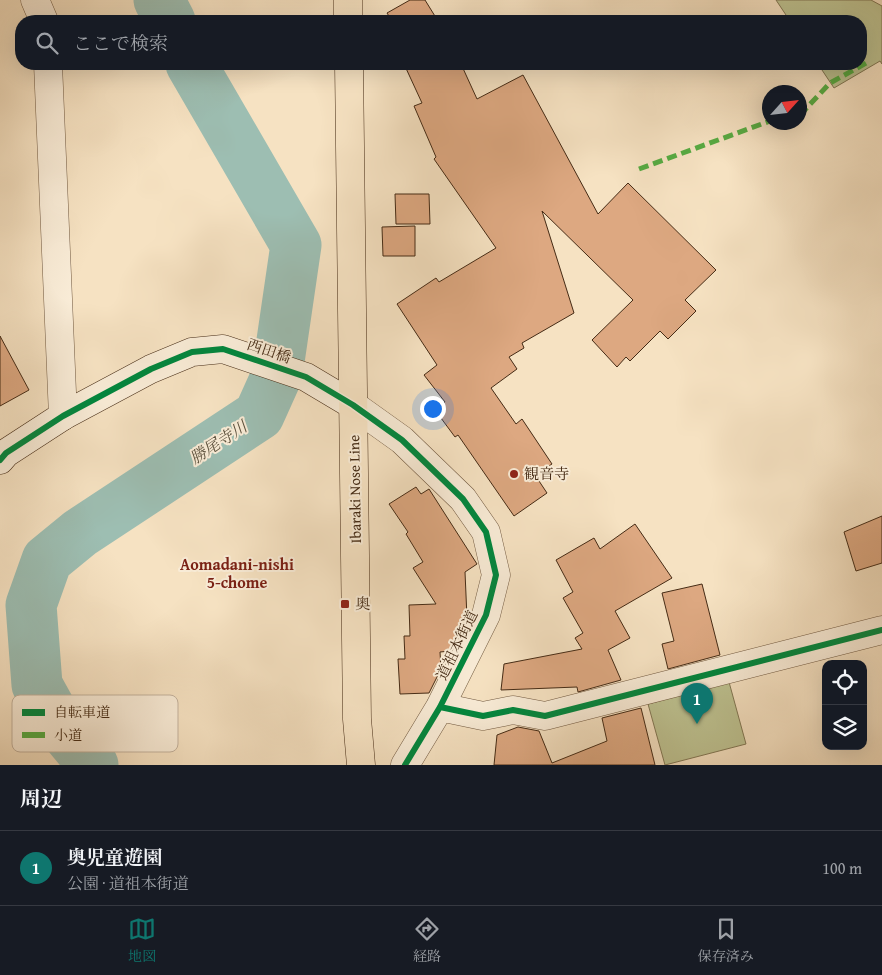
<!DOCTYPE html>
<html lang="ja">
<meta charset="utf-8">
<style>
:root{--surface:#171b24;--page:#242831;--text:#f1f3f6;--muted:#9ea1a6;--line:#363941;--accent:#0f766e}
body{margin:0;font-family:"Gentium Book Plus","Noto Serif JP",serif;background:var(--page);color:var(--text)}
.controls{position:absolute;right:15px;bottom:15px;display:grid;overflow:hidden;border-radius:10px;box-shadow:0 5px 20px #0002}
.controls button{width:45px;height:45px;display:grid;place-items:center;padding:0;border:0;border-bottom:1px solid var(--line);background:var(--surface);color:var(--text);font:25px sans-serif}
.compass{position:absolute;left:762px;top:85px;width:45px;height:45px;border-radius:50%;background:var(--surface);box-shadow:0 5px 20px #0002;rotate:63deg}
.you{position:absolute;left:432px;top:408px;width:18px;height:18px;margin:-12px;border:4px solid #fff;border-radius:50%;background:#1a73e8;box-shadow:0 0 0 8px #1a73e833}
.badge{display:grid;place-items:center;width:32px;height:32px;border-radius:50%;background:var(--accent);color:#fff;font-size:16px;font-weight:700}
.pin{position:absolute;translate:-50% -41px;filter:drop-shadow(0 1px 2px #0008)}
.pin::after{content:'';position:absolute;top:26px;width:18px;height:15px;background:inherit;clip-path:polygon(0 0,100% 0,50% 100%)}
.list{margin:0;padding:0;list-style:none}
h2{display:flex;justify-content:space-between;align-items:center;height:65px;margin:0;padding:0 20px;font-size:21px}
h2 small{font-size:16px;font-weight:400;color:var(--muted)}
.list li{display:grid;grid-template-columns:32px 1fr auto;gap:15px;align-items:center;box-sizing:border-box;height:75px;padding:0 20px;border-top:1px solid var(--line)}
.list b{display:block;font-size:19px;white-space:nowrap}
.list p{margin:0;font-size:16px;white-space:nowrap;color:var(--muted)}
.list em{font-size:16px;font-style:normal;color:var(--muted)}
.icon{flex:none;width:28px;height:28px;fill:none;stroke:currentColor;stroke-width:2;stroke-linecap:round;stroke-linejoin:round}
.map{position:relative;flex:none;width:882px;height:765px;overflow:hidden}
.search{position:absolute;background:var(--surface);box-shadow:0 5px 20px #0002;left:15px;right:15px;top:15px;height:55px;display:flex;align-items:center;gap:12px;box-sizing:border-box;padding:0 18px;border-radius:20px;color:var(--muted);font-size:19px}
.sheet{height:140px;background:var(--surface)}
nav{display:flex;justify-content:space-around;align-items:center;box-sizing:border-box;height:70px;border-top:1px solid var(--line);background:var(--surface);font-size:14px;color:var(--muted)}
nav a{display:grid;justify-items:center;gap:2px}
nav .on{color:var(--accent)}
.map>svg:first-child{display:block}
.green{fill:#bec392;stroke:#827754}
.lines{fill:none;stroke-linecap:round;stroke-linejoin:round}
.river{stroke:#9dbeb2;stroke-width:51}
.building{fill:#dda881;stroke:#452b15}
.street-casing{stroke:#715940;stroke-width:29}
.secondary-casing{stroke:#452b15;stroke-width:29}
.primary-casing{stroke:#452b15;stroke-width:29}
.street{stroke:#f9ecd7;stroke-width:28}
.secondary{stroke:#f9ecd7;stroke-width:28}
.primary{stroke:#f6e2c2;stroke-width:28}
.quiet{stroke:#56ab42;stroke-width:5;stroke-dasharray:10 5;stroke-linecap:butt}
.cycleway-casing{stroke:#f9ecd7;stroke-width:9}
.cycleway{stroke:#00873e;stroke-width:6}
.poi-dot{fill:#8f2418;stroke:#f9ecd7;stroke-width:2}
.labels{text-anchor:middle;stroke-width:4;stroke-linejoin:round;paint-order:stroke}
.street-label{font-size:15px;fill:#452b15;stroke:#f9ecd7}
.poi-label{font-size:15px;fill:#452b15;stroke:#f9ecd7;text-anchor:start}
.water-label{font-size:16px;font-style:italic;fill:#5b503c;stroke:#f9ecd7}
.neighbourhood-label{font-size:16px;font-weight:bold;fill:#7a1f14;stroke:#f9ecd7}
.key{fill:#f9ecd7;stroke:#c3b29d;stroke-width:1}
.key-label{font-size:14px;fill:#452b15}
</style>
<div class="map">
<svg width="882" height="765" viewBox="0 0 882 765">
<rect width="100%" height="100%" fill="#f6e2c2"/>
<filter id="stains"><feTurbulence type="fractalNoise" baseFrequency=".004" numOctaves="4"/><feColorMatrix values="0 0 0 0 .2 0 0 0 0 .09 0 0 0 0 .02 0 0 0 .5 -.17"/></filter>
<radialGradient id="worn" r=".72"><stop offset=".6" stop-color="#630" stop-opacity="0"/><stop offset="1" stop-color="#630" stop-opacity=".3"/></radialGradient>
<path class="green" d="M 776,0 L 871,0 L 882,6 L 882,64 L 880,61 L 834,88 L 818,64 L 861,64 L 861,21 L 790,21 Z
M 729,682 L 746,744 L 665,765 L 648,704 Z"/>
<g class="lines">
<path class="river" d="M 159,0 L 170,21
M 93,765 L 58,723 L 37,685 L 31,605 L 47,560 L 80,533 L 259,415 L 277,375 L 296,245 L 191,64"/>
</g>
<path class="building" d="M 410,0 L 425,0 L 438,21 L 392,21 L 387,13 Z
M 404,64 L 461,64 L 477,99 L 523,75 L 598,214 L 628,183 L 716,270 L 685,300 L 696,311 L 668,339 L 660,331 L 630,361 L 626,357 L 617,367 L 592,340 L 633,300 L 542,211 L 574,313 L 522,343 L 524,348 L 509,357 L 517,369 L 491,388 L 516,424 L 522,419 L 552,464 L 535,475 L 547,493 L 514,516 L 458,435 L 455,437 L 435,410 L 445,402 L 424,375 L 437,365 L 397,304 L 436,278 L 439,282 L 496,248 L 434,159 L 436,157 L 414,106 L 422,103 Z
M 395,194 L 429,194 L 430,224 L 396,224 Z
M 415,226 L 415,256 L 383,256 L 382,227 Z
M 0,336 L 29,390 L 0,406 Z
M 416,487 L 421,494 L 429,489 L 477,564 L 465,572 L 467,618 L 450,651 L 440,652 L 441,669 L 429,693 L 400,694 L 398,659 L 405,659 L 404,636 L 410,636 L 409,605 L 436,604 L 413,568 L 423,562 L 406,534 L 408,532 L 389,504 Z
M 882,516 L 882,563 L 856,571 L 844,532 Z
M 635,524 L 672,578 L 615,611 L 630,638 L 608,650 L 621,680 L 578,692 L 577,687 L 501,690 L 504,664 L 582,649 L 575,638 L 583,633 L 563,598 L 573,592 L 556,560 L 594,538 L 600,549 Z
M 702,584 L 720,655 L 668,669 L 662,644 L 674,641 L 662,593 Z
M 641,708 L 655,765 L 494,765 L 497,735 L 518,727 L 539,731 L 552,763 L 607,741 L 602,718 Z"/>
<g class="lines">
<defs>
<path id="street" d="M 35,0 L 44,21
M 48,64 L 63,416
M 353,405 L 402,440 L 463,499 L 486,532 L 496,575 L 486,615 L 440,707 L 405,765
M 440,707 L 483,716 L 513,710 L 545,716 L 882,630"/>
<path id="secondary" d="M 0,460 L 6,453 L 63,416 L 151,369 L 192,352 L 223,349 L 306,377 L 353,405"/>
<path id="primary" d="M 348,0 L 348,21
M 349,64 L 357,719 L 361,765"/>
</defs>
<use href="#street" class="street-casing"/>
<use href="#secondary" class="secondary-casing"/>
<use href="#primary" class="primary-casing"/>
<use href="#street" class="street"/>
<use href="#secondary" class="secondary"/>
<use href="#primary" class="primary"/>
<path class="quiet" d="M 800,115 L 830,83 L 868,62
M 639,169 L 770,121"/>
<defs>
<path id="cycleway" d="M 0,460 L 6,453 L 63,416 L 151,369 L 192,352 L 223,349 L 306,377 L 353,405 L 402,440 L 463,499 L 486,532 L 496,575 L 486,615 L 440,707 L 405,765
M 440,707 L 483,716 L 513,710 L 545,716 L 882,630"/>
</defs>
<use href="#cycleway" class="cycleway-casing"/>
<use href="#cycleway" class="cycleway"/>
</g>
<g class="poi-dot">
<circle cx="514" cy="474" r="5"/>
<rect x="340" y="599" width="10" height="10" rx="2.5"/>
</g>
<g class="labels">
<g class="street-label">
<text transform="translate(269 351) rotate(19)" y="5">西田橋</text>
<text transform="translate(355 489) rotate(-91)" y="5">Ibaraki Nose Line</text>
<text transform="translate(457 645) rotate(-64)" y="5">道祖本街道</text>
</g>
<g class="poi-label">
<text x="524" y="479">観音寺</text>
<text x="355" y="609">奥</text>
</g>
<g class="water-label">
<text transform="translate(218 442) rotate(-33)" y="6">勝尾寺川</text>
</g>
<g class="neighbourhood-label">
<text x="237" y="570">Aomadani-nishi<tspan x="237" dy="18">5-chome</tspan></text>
</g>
</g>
<rect x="12" y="695" width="166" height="57" rx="8" class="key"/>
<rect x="22" y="709" width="23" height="7" fill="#00873e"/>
<rect x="22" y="732" width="23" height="6" fill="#56ab42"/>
<g class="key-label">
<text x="54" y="717">自転車道</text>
<text x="54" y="740">小道</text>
</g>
<rect width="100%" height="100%" filter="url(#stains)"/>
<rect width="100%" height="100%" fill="url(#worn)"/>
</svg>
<div class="controls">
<button><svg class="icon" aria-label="locate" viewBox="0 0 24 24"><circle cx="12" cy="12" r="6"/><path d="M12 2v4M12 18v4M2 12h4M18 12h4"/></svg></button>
<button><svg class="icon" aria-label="layers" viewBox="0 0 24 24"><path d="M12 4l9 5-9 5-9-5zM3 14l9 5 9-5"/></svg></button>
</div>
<svg class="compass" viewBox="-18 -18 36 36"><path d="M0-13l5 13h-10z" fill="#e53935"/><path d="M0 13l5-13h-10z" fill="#9ea1a6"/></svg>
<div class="you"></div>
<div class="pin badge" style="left:697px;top:724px">1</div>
<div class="search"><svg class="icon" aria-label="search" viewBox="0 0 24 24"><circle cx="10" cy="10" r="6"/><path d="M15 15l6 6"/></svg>ここで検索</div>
</div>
<section class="sheet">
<h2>周辺<small></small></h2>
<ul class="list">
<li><span class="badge">1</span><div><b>奥児童遊園</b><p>公園 · 道祖本街道</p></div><em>100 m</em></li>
</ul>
</section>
<nav>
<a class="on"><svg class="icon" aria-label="map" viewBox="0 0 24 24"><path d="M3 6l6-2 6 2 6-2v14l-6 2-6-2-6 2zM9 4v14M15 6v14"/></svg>地図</a>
<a><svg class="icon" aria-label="directions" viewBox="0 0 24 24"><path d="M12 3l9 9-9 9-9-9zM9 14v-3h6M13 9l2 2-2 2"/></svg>経路</a>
<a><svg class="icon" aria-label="saved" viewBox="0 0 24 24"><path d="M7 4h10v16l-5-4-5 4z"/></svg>保存済み</a>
</nav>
